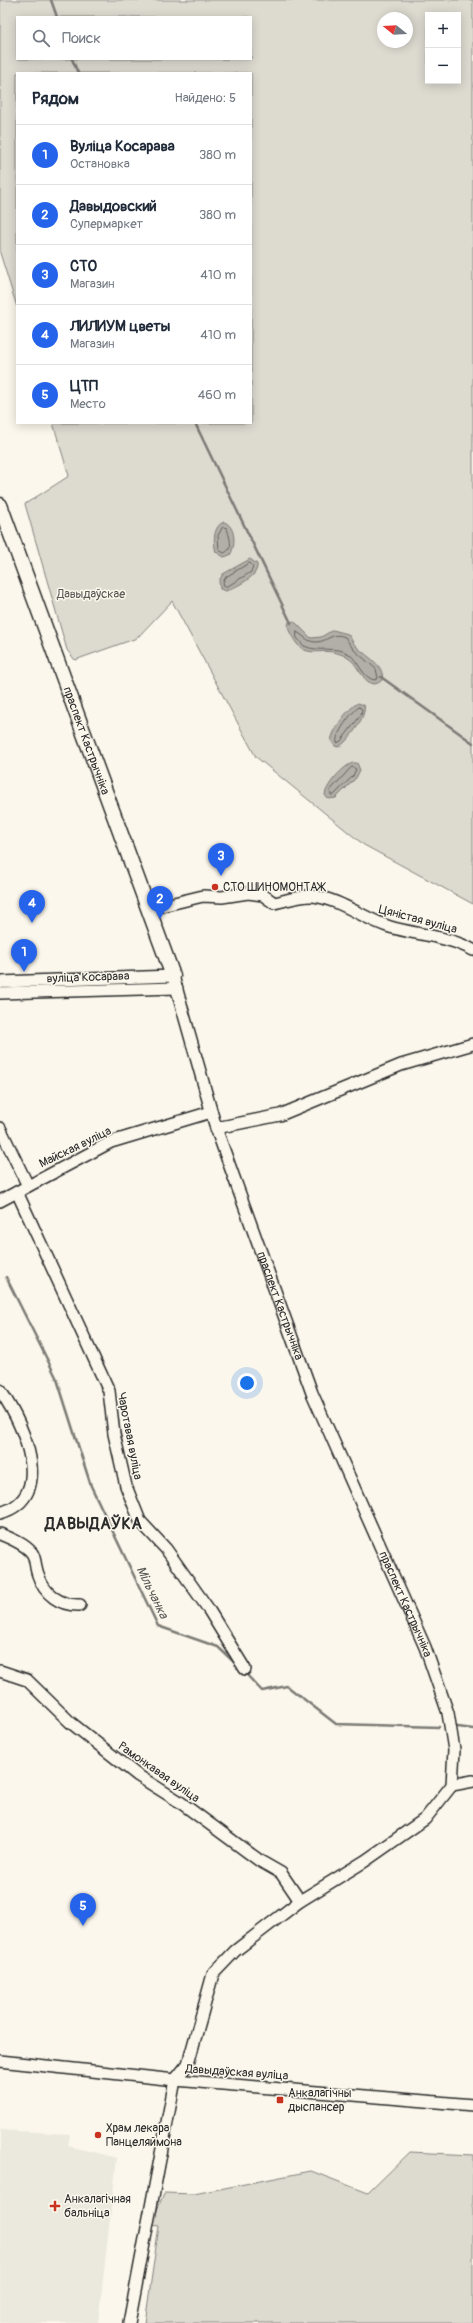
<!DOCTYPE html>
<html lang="ru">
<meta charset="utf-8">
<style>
:root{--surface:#fff;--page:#f6f6f7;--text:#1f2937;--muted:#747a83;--line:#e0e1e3;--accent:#2563eb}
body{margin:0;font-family:Pangolin,sans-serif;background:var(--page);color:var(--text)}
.controls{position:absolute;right:12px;top:12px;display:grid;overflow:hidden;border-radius:0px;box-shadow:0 2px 10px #0003}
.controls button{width:36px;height:36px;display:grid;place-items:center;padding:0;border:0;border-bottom:1px solid var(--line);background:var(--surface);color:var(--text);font:20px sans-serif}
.compass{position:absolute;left:377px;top:12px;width:36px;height:36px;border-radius:50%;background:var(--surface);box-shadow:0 2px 10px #0003;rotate:288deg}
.you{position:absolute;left:247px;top:1383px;width:14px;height:14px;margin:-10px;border:3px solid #fff;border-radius:50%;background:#1a73e8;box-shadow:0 0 0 6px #1a73e833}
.badge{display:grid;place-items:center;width:26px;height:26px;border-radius:50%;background:var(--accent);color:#fff;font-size:13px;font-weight:700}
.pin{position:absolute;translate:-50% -33px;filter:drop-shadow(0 1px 2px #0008)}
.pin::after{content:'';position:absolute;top:21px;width:14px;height:12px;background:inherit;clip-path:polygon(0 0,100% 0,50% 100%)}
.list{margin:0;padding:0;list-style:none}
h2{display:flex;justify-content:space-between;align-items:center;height:52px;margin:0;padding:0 16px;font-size:17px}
h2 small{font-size:13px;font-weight:400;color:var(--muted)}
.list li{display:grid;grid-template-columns:26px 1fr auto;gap:12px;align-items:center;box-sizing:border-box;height:60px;padding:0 16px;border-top:1px solid var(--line)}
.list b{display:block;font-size:15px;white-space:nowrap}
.list p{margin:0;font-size:13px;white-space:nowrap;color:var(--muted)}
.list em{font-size:13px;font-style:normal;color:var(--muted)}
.icon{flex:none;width:22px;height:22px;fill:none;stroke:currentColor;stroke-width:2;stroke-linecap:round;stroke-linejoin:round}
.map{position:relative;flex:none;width:473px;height:2323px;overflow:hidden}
.search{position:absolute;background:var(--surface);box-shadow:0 2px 10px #0003;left:16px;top:16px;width:236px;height:44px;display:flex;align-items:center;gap:10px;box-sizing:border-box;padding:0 14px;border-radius:0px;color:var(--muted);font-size:15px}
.panel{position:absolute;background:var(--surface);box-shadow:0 2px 10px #0003;left:16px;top:72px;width:236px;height:352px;border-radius:0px}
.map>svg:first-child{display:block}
.built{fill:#ebe8de}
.green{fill:#dddad0;stroke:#84827e;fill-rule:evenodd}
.water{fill:#b1afa7;stroke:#7b7a75}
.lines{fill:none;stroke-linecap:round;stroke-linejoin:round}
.shore{stroke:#61605d;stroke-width:1}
.stream{stroke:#7b7a75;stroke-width:2.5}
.minor-casing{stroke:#2b2b2b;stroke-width:14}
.major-casing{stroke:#2b2b2b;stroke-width:17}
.minor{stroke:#fbf7ec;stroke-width:11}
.major{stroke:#fbf7ec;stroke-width:14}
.poi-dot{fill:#c8321e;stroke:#fbf7ec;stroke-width:1.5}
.labels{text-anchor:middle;stroke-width:3;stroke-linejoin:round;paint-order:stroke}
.park-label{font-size:12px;fill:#585754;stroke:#fbf7ec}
.street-label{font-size:12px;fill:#2b2b2b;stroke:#fbf7ec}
.poi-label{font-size:12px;fill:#2b2b2b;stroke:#fbf7ec;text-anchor:start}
.water-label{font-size:13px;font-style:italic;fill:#5a5956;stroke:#fbf7ec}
.district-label{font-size:16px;font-weight:bold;letter-spacing:1px;fill:#2b2b2b;stroke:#fbf7ec}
</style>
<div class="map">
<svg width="473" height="2323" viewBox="0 0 473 2323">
<rect width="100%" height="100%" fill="#fbf7ec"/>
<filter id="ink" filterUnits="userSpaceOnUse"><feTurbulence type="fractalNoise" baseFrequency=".025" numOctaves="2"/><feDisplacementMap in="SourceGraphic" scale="8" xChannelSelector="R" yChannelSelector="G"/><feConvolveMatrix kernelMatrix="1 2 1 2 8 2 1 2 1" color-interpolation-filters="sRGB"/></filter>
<g filter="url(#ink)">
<path class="built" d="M 0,2130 L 70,2134 L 68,2146 L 117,2158 L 98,2323 L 0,2323 Z"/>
<path class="green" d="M 0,0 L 473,0 L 473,904 L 364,845 L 256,757 L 172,601 L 137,638 L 75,660 L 67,650 L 25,504 L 69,476 L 53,423 L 251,423 L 251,73 L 17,73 L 17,307 L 0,253 ZM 428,15 L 458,15 L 458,81 L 428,81 ZM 17,17 L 251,17 L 251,59 L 17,59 ZM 383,18 L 407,18 L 407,42 L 383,42 Z
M 410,2152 L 473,2155 L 473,2323 L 145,2323 L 159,2226 L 151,2225 L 164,2193 L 194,2194 L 311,2171 L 368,2193 Z"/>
<path class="water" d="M 224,522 C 236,526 236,546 230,555 L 224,557 L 216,552 C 213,542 213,526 224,522 Z
M 250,559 L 257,564 C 259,577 237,586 226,591 L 220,589 L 219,581 L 223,574 Z
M 294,621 L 311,638 L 321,637 L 333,630 L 348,634 C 351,638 353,644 357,647 C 366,656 386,666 382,680 C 369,693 360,670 353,662 C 350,659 344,655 340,654 C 320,646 305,662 292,636 C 289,631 287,627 289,622 Z
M 358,703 L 364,705 C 368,715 347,744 338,747 L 335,746 L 331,741 C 333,729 347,709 358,703 Z
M 353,763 L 357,763 L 360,770 L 356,778 L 336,798 L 328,799 L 325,795 C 326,785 344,765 353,763 Z"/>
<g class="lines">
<path class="shore" d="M 223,527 L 227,528 C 229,537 235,549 224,553 L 219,550 L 218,536 Z
M 250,563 L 253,566 L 251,572 L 228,586 L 224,586 L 223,582 L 226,577 Z
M 297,632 C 303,635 307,642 316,642 C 328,642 332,631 345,637 L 353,649 L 376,669 L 378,678 L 375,680 C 363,679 358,660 349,654 C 334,645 319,653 304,646 L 297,638 Z
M 359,707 L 362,709 L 361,715 L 341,741 L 337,743 C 334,736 352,711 359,707 Z
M 352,767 L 356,769 L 353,776 L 334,795 L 331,795 L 330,791 Z"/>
<path class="stream" d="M 51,0 L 57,17
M 72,59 L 78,73
M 195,423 L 291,623
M 381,677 L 473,743
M 6,1277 L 57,1379 L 91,1486 L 158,1626 L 218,1647 L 237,1665
M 245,1673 L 262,1691 L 287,1686 L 336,1724 L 439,1727
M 458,1727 L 473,1729"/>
<defs>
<g id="minor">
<path d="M 149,909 L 203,896 L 222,897 L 248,893 L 263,895 L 274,903 C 285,901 301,895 313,896 C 340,899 364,919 390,927 C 418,935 448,936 473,950"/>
<path id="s1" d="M 0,982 L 173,976 L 216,1128 L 312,1393 L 425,1647 L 448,1713 L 454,1750 L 452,1785 L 425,1819 L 365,1861 L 300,1901 L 235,1951 L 213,1974 L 188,2064 L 175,2080 L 129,2323"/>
<path d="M 0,993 L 177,988"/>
<path d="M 0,1128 L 28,1186"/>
<path d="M 216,1128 L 280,1115 L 401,1065 L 473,1044"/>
<path d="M 17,1192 L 109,1391 L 114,1434 L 126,1486 L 140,1521 L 166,1549 L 207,1607 L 245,1669"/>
<path d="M 0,1201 L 111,1142 L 211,1112"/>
<path d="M 0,1390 C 22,1423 58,1497 0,1513"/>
<path d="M 0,1534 C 10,1538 25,1544 32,1553 C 36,1559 35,1568 38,1575 C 44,1594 60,1606 80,1605"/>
<path d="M 0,1671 L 27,1680 L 70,1722 L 113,1756 L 137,1775 L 180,1802 L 260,1861 L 281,1873 L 300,1901"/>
<path d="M 452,1785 L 473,1781"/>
<path d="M 0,2061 L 175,2080 L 473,2105"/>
</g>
<g id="major">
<path id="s2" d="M 0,505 L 173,976"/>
</g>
</defs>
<use href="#minor" class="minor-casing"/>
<use href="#major" class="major-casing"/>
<use href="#minor" class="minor"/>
<use href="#major" class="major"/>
</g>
</g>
<g class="poi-dot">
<circle cx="215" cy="887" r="4"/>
<rect x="276" y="2096" width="8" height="8" rx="2"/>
<circle cx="98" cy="2135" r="4"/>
<path d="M53 2200h4v4h4v4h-4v4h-4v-4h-4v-4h4z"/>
</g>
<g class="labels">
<g class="park-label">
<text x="91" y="598">Давыдаўскае</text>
</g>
<g class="street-label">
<text dy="4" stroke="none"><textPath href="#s2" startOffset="251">праспект Кастрычніка</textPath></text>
<text transform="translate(418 919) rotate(15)" y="4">Цяністая вуліца</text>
<text transform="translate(88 977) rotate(-2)" y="4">вуліца Косарава</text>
<text transform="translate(75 1147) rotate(-26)" y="4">Майская вуліца</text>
<text dy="4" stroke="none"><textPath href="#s1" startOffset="520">праспект Кастрычніка</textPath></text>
<text transform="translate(130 1436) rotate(79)" y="4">Чаротавая вуліца</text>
<text dy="4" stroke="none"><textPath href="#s1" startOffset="844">праспект Кастрычніка</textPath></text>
<text transform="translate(159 1772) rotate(35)" y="4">Рамонкавая вуліца</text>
<text transform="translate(237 2072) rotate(4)" y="4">Давыдаўская вуліца</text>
</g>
<g class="poi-label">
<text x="223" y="891">СТО ШИНОМОНТАЖ</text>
<text x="288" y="2097">Анкалагічны<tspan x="288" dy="14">дыспансер</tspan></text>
<text x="106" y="2132">Храм лекара<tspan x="106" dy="14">Панцеляймона</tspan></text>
<text x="64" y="2203">Анкалагічная<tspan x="64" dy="14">бальніца</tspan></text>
</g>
<g class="water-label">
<text transform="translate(153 1592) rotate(64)" y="5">Мільчанка</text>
</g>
<g class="district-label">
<text x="94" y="1529">ДАВЫДАЎКА</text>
</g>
</g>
</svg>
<div class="controls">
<button>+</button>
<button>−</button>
</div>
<svg class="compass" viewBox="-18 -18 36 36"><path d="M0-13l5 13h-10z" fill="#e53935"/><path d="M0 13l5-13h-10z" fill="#747a83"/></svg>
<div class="you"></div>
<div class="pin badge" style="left:24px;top:972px">1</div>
<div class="pin badge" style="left:160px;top:919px">2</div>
<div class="pin badge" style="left:221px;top:876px">3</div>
<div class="pin badge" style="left:32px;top:923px">4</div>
<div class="pin badge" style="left:83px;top:1926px">5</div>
<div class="search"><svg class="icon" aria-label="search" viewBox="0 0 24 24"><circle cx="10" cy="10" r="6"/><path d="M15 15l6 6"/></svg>Поиск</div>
<section class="panel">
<h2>Рядом<small>Найдено: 5</small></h2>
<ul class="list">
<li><span class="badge">1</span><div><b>Вуліца Косарава</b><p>Остановка</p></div><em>380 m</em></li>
<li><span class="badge">2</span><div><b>Давыдовский</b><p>Супермаркет</p></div><em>380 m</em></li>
<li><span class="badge">3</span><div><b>СТО</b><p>Магазин</p></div><em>410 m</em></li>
<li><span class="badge">4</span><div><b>ЛИЛИУМ цветы</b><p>Магазин</p></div><em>410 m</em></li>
<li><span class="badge">5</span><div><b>ЦТП</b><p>Место</p></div><em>460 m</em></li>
</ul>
</section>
</div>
